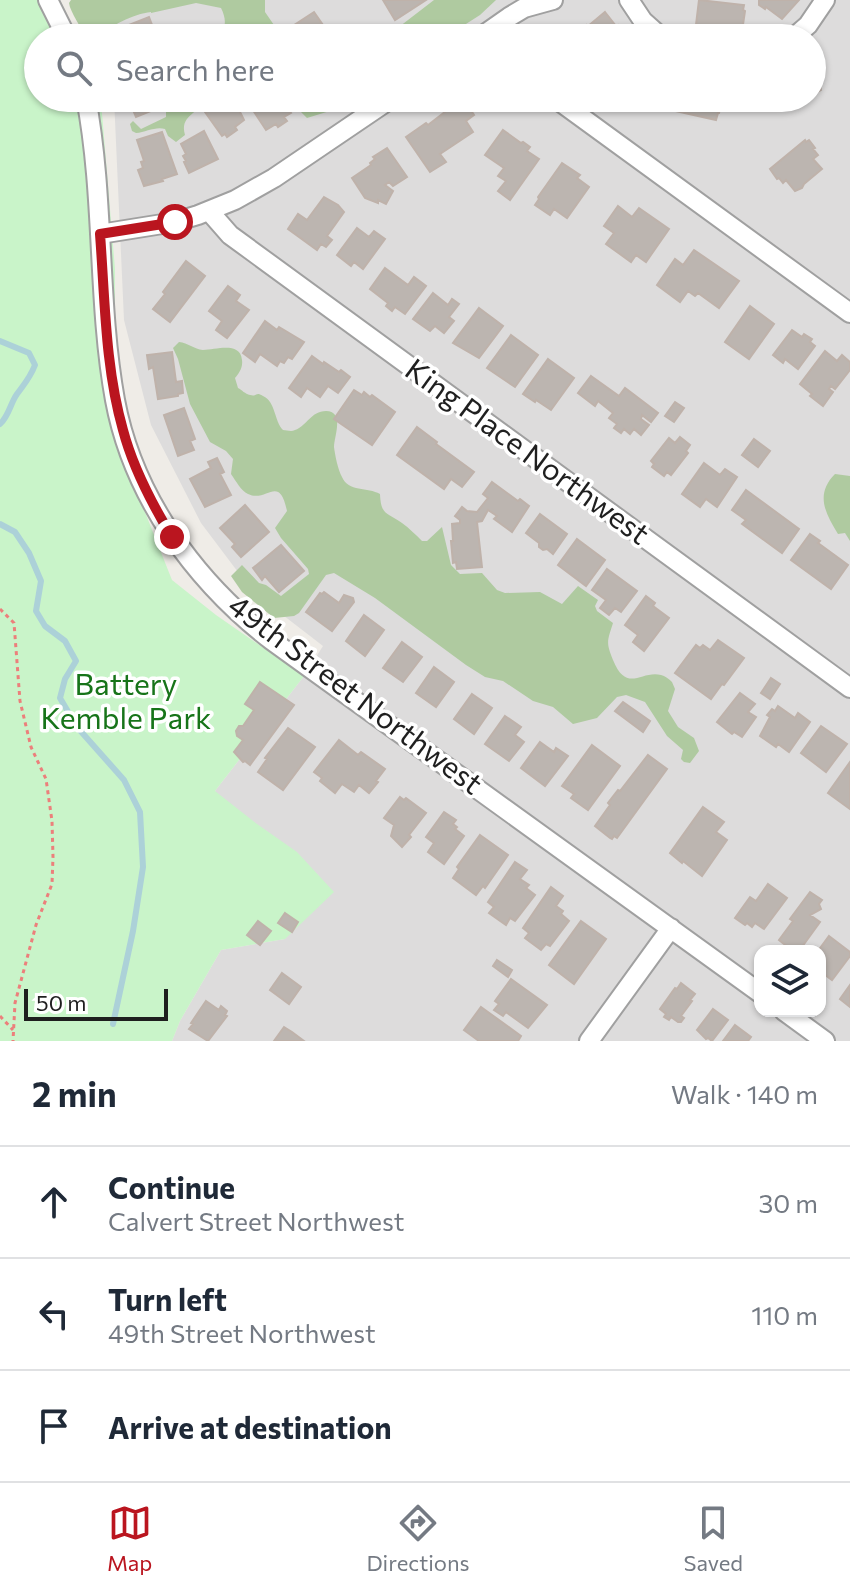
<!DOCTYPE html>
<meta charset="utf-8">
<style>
:root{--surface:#fff;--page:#f2f2f3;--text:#1f2937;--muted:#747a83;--line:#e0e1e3;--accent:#ba151f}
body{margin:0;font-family:Commissioner,sans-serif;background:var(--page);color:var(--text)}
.controls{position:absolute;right:24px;bottom:24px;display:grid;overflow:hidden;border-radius:16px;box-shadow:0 2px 6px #0004}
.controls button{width:72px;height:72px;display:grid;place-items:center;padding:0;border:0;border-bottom:2px solid var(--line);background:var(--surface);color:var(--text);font:40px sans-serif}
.scale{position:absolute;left:24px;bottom:20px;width:144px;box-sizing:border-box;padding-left:8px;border:4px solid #1f1f1f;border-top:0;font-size:22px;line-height:28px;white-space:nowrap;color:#1f1f1f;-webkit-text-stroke:6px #fff;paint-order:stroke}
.stop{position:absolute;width:24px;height:24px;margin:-18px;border:6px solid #ba151f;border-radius:50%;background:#fff}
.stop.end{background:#ba151f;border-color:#fff;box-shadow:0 2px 8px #0008}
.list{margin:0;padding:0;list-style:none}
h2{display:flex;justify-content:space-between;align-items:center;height:104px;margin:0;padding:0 32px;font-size:34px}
h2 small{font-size:26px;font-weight:400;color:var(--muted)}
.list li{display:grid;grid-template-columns:52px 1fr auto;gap:24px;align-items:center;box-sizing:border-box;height:112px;padding:0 32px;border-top:2px solid var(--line)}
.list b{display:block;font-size:30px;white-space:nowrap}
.list p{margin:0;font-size:26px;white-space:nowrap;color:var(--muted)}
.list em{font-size:26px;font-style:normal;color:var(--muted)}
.icon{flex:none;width:44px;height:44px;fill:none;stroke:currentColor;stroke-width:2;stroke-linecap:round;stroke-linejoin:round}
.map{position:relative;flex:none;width:850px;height:1041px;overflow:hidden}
.search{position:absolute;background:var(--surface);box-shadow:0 2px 6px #0004;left:24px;right:24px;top:24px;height:88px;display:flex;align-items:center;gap:20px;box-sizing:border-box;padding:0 28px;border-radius:44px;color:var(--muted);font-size:30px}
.sheet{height:440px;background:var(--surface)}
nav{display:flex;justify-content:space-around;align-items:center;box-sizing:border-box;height:112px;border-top:2px solid var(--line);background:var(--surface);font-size:22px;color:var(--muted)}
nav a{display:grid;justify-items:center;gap:4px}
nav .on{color:var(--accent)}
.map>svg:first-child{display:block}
.residential{fill:#dddcdc;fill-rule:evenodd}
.forest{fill:#afcaa0}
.park{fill:#c9f4c9}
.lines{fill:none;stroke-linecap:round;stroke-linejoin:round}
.stream{stroke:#acd1d8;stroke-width:6}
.building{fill:#bcb5b0;stroke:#bfb2aa;stroke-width:2}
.street-casing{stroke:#a0a0a0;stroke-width:22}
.path{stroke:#ec7f7b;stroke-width:3;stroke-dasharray:4 4;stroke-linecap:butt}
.street{stroke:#fff;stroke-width:18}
.route{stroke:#ba151f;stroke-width:10}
.labels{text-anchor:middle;stroke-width:7;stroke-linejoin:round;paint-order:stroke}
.street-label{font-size:30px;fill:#1f1f1f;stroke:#fff}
.park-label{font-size:30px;fill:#177419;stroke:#fff}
</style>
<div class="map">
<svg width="850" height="1041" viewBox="0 0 850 1041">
<rect width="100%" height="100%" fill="#efece7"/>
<path class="residential" d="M 77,0 L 850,0 L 850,1041 L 172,1041 L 180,1021 L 221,950 L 285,939 L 215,791 L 304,676 L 323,646 L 253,592 L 201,523 L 151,425 L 124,320 L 114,98 L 812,98 L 812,38 L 93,38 ZM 760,951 L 820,951 L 820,1011 L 760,1011 Z"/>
<path class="forest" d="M 71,0 L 265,0 L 265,12 L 283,38 L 214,38 C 227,31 227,20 221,8 L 196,3 L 151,13 L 151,12 C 133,14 110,26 97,38 L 86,38 C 82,28 70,12 69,3 Z
M 434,0 L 496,0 L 480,15 L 444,38 L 388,38 L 395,30 Z
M 174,98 L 208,98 C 200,113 179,115 185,135 L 176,142 L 168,136 L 165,129 C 156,126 146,132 136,133 L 132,131 L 130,124 L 133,121 L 141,129 L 166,117 L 166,109 Z
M 292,98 L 336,98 L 342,104 L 333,110 L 307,118 L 301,112 Z
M 179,342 C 188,343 194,349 203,350 C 216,350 240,341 242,360 C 243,368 239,373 235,378 L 238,388 C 242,390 245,394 250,395 C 258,397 255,391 263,396 C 276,402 274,421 283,430 C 287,430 291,432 295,430 C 307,426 311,411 326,411 C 345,411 334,437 334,447 C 335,455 338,470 342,477 C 348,492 368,487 380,494 C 381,516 387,512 402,523 C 409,528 416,535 422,541 L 427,541 L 442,527 L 451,565 L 460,574 L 482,573 L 497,590 L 505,593 L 540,592 L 562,604 L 578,586 L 598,600 L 595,606 L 597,611 L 613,623 C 607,642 606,642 613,660 C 627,694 641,670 661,675 C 665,676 669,679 672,682 L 675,689 L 668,711 L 678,727 L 694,738 L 699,751 L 690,763 L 684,762 L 681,759 L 683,750 L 667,736 L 645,702 L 626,695 L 617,697 L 597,718 L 573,724 L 553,707 L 533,701 L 503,681 L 485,677 L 466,665 L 375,598 L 334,573 L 326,575 L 299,613 L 294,616 L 274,618 L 242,592 L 231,576 L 242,565 L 259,583 L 266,585 L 281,596 L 309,574 L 308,569 L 281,538 L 275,528 L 287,511 C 279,473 267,503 248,494 C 241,491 236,481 231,474 L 233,459 L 226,451 L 210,442 L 190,404 L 178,359 L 173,348 Z
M 835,474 L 850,476 L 850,541 L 845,533 L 838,534 C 825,513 815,494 835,474 Z"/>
<path class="park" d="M 0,0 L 59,0 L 77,38 L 38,38 L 38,98 L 97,98 L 102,113 L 115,269 L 115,333 L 123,402 L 137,492 L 172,580 L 216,615 L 304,676 L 215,791 L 257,824 L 297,852 L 334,892 L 285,939 L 221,950 L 180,1021 L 172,1041 L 0,1041 Z"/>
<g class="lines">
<path class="stream" d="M 0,341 L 29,353 L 35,365 C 30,378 25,383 17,394 C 10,404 9,416 0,424
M 0,524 L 15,532 L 29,553 L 41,581 L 36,611 L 45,626 L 65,641 L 76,661 L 65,679 L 60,698 L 77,727 L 124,780 L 140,812 L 143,867 L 133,931 L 113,1024"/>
</g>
<path class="building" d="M 383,0 L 426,0 L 395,20 Z
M 699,0 L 744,5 L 743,10 L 745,11 L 741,38 L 725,36 L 725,38 L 722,38 L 695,33 Z
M 759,0 L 799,0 L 782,19 L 766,7 L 765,9 L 759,5 Z
M 314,12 L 332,38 L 290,38 L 285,31 Z
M 605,12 L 616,26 L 618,25 L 626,38 L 582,38 L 578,34 L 583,30 L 582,28 L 586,25 L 587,27 Z
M 149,17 L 157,38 L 108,38 L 106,34 Z
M 812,73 L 816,82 L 819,81 L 821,90 L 812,95 Z
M 128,98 L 165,98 L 168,104 L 136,117 Z
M 224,98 L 228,98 L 236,109 L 238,108 L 244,120 L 235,127 L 237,130 L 227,137 L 225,134 L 222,136 L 205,112 Z
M 245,98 L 281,98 L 291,113 L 284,117 L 287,121 L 278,127 L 276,124 L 266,130 Z
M 463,98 L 474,115 L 466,121 L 473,132 L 440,154 L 446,162 L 430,172 L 406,137 L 426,123 L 428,125 Z
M 674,98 L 720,98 L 718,108 L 720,109 L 719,113 L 718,113 L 716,120 L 671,110 Z
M 773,98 L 805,98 L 780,110 L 777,106 L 775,106 Z
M 503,130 L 521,143 L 523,142 L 530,147 L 527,151 L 539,159 L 510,200 L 498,191 L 506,181 L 498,176 L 504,168 L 485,155 Z
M 204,131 L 218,159 L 189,173 L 184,162 L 186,161 L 183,156 L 186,154 L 181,144 Z
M 162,132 L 177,174 L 162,179 L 163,181 L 144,186 L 138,170 L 143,168 L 141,162 L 144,161 L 137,140 Z
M 805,140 L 806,142 L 809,140 L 815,148 L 813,149 L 818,155 L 813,159 L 822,169 L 804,184 L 802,188 L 795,191 L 786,180 L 783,183 L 779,178 L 777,179 L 770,169 Z
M 387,148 L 407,177 L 393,186 L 389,182 L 385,185 L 393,191 L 386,204 L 378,200 L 378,203 L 365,198 L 352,178 L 371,165 L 370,163 L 375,159 L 373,157 Z
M 562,163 L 580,175 L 577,178 L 589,187 L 567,218 L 554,209 L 550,215 L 535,205 L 539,199 L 538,197 Z
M 324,197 L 338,205 L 344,212 L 327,236 L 332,240 L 326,247 L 321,244 L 317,250 L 288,229 L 298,214 L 307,220 Z
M 618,206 L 632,217 L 639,208 L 669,229 L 646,262 L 636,255 L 631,262 L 606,244 L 614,233 L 604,226 Z
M 357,228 L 369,237 L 374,231 L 385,239 L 363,269 L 354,262 L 351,266 L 337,255 Z
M 694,250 L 739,281 L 719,308 L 698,293 L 695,296 L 688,291 L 680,302 L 657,285 L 675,259 L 683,265 Z
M 186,261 L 205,276 L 170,322 L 153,309 L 165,294 L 163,292 Z
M 385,268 L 408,285 L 414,277 L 426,286 L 405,314 L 395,307 L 392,311 L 386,306 L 388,303 L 370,289 Z
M 228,286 L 240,295 L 236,301 L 249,310 L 227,338 L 216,330 L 222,321 L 209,311 Z
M 433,293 L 448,305 L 452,299 L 459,304 L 449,317 L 454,321 L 444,333 L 435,326 L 430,331 L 413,319 Z
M 750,306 L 774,324 L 749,359 L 725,342 Z
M 479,308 L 503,326 L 479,358 L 453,343 Z
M 265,321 L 277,330 L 279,327 L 304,342 L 292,359 L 288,357 L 284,363 L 280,361 L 277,366 L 260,354 L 255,362 L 243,353 Z
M 792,330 L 802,337 L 804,334 L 812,339 L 810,342 L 815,346 L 798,369 L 785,359 L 783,363 L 773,355 Z
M 511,335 L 538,355 L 515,387 L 487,368 Z
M 825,351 L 837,361 L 842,355 L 850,362 L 850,370 L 835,389 L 831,386 L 829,389 L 833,392 L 823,406 L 810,396 L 812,394 L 800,384 Z
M 172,352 L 176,382 L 182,381 L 183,393 L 178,394 L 178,396 L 158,399 L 153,367 L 149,369 L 147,355 Z
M 312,356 L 323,364 L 324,362 L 339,372 L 341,370 L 350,377 L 338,393 L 328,386 L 320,397 L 307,388 L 301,397 L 289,388 Z
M 548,359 L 574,378 L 551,410 L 536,400 L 535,402 L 523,394 Z
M 591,376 L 619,396 L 625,388 L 658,413 L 651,422 L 642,415 L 641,419 L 649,425 L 641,435 L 634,429 L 630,434 L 624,429 L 621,433 L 614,428 L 617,424 L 609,418 L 613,413 L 598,401 L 595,406 L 578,393 Z
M 354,390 L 362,395 L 364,392 L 370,397 L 372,395 L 395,412 L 372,445 L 334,419 Z
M 675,402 L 684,408 L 674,422 L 665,416 Z
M 184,408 L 195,439 L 190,441 L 194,450 L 178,456 L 164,415 Z
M 417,427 L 437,442 L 436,444 L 474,472 L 462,487 L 451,479 L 444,489 L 397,455 Z
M 680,437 L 690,445 L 686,451 L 688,453 L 671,475 L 667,472 L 664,476 L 652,467 L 654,464 L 651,461 L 669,438 L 675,443 Z
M 754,439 L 770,451 L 758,467 L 742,455 Z
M 217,458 L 224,472 L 220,474 L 231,495 L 205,507 L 190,479 L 211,468 L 208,462 Z
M 704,463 L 720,475 L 725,469 L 737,477 L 717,507 L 706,499 L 700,507 L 682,494 Z
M 492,482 L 518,501 L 520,499 L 529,506 L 512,532 L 494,519 L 497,516 L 488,510 L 482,521 L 477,522 L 482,567 L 457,569 L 456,562 L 453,563 L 451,541 L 453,541 L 452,524 L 460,523 L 460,520 L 455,516 L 462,507 L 467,511 L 477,512 L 488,498 L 483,494 Z
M 746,490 L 799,529 L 782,553 L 742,524 L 746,520 L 732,510 Z
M 245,505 L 269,532 L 241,557 L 232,547 L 235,544 L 220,528 Z
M 540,514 L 567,534 L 553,554 L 547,549 L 543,550 L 539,547 L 539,543 L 526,533 Z
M 810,534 L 820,541 L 818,543 L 848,565 L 831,589 L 791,560 Z
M 577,539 L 605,560 L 586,586 L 558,565 Z
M 281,545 L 304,571 L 279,592 L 265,576 L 262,580 L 253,568 Z
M 607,569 L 637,591 L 621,612 L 615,608 L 609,615 L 600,608 L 606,600 L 592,590 Z
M 324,592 L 339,603 L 344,595 L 353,598 L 354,602 L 332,631 L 306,612 L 320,593 L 322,594 Z
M 646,596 L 655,603 L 653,606 L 669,618 L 644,651 L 633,642 L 638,635 L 625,625 Z
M 364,615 L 384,630 L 365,656 L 346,641 Z
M 718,640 L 744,658 L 724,685 L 722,684 L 711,699 L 675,673 L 696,645 L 700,648 L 703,645 L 710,650 Z
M 402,642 L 422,657 L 403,682 L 383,668 Z
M 434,667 L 454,682 L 436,707 L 416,693 Z
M 771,678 L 780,684 L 770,699 L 761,693 Z
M 260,682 L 294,705 L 250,765 L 245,761 L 243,762 L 234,752 L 243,740 L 237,736 L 236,731 L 239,726 L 243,726 L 254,710 L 245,704 Z
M 740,693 L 755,704 L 748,712 L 756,717 L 742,737 L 734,732 L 732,734 L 717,722 Z
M 472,694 L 492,708 L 474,734 L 454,719 Z
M 623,702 L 650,721 L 643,732 L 615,711 Z
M 778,706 L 795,718 L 798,713 L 810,722 L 789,752 L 778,744 L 776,747 L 760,736 L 770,717 L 767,715 L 772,709 L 775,711 Z
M 505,716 L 521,727 L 515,735 L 524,742 L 509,761 L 485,744 Z
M 821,726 L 847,744 L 826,772 L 801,753 Z
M 288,728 L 315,747 L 283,790 L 258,772 L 267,759 L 265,758 Z
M 339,740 L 358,755 L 361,752 L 385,769 L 376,781 L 378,782 L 369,793 L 359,785 L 354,792 L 342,784 L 335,793 L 320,781 L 322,778 L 314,772 Z
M 540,742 L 554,752 L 556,748 L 568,756 L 545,786 L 521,768 Z
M 592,745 L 620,766 L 588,810 L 571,798 L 574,794 L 562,786 Z
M 648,755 L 667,769 L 617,838 L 614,836 L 612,839 L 610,838 L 595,826 L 610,805 L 608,803 L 618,790 L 620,791 Z
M 850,762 L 850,809 L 828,793 Z
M 400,797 L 404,800 L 406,798 L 426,813 L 409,835 L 411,837 L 402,847 L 391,836 L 394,825 L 384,818 Z
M 703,807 L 724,822 L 716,832 L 727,840 L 702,876 L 683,861 L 682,863 L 670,853 Z
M 444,812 L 456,820 L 453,824 L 457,827 L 455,829 L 464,836 L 444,864 L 428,852 L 434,843 L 426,837 Z
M 480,835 L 508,855 L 485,888 L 483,886 L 476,895 L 453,878 L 459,869 L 457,867 Z
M 515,862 L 527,870 L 520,879 L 529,885 L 526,888 L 535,895 L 515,921 L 510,918 L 506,925 L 489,913 L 494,907 L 488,902 Z
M 768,884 L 787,898 L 764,929 L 755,923 L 752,927 L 747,923 L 745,925 L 735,918 L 750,897 L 756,901 Z
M 551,887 L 563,896 L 556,906 L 563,911 L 561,914 L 569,921 L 550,946 L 546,944 L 541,950 L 525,938 L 529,933 L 523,928 Z
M 810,892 L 822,900 L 819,904 L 821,909 L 810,915 L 820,922 L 799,951 L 793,951 L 779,940 L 793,921 L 790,919 Z
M 285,913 L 298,922 L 292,932 L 278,923 Z
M 258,921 L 271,931 L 260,945 L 247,935 Z
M 581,921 L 606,939 L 574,984 L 549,965 Z
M 829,936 L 850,952 L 850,956 L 832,980 L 820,971 L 820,951 L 818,951 Z
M 497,960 L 512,970 L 508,977 L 493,966 Z
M 282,973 L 301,987 L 289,1004 L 270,990 Z
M 511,979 L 547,1005 L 528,1028 L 506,1012 L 503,1016 L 494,1010 L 499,1004 L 495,1001 Z
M 681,983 L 695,994 L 690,1000 L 692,1001 L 681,1016 L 684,1018 L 681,1022 L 678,1022 L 671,1017 L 669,1020 L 664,1017 L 666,1014 L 660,1009 L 675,988 L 677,989 Z
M 850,985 L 850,1007 L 840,999 Z
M 206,1001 L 219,1010 L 221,1006 L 227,1011 L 225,1015 L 227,1016 L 208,1041 L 189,1029 L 193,1024 L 191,1023 Z
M 481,1007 L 521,1036 L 518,1041 L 479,1041 L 464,1030 Z
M 713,1009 L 728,1020 L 712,1041 L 708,1038 L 706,1039 L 697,1030 Z
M 735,1025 L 751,1037 L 748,1041 L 723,1041 Z
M 284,1027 L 292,1032 L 304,1041 L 274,1041 Z"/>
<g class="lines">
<defs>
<path id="street" d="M 48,0 L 67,38
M 629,0 L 643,21 L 662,38
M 479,38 L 509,17 L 524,8 L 553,0
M 793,38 L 808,25 L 825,0
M 86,98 C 105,198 97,301 115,400 C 133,497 195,581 271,640 L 760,993
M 555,98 L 850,313
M 209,211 L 230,235 L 850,688
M 100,234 L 175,222 L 198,215 L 235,200 L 274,178 L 392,98
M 784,1011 L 825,1041
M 589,1041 L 671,928"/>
</defs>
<use href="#street" class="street-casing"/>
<path class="path" d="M 0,609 L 14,623 L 20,701 L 31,747 L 46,779 L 52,821 L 53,857 L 52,884 L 36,925 L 15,1003 L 13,1041
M 0,1016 L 13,1030"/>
<use href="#street" class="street"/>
</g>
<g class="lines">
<path class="route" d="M 172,537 C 152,504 133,468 123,430 C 105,367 105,299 100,234 L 175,222"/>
</g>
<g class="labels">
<g class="street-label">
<text transform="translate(527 452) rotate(36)" y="10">King Place Northwest</text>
<text transform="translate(355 695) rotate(37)" y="10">49th Street Northwest</text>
</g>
<g class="park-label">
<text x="126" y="695">Battery<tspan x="126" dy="34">Kemble Park</tspan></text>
</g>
</g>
</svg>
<div class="controls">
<button><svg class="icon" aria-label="layers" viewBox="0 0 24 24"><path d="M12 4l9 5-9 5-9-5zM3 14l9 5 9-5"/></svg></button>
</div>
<div class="scale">50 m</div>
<div class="stop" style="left:175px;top:222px"></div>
<div class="stop end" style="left:172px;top:537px"></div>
<div class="search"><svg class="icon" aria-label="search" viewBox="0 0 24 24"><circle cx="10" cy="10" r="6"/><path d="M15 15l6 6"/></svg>Search here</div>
</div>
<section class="sheet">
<h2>2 min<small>Walk · 140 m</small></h2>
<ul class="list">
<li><svg class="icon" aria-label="ahead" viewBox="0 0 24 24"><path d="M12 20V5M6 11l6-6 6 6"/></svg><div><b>Continue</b><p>Calvert Street Northwest</p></div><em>30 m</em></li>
<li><svg class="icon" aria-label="left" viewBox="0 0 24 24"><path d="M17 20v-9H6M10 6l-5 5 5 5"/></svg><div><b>Turn left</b><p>49th Street Northwest</p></div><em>110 m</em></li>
<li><svg class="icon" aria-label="arrive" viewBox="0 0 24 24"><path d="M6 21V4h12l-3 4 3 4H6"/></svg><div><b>Arrive at destination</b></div></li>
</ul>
</section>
<nav>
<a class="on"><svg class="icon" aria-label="map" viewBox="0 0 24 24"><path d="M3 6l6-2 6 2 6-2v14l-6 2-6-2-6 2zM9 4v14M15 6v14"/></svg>Map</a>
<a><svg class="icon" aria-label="directions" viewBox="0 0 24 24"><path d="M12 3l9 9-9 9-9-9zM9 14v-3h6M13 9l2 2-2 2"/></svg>Directions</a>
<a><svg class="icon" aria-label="saved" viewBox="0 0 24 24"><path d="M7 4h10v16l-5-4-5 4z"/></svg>Saved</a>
</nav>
